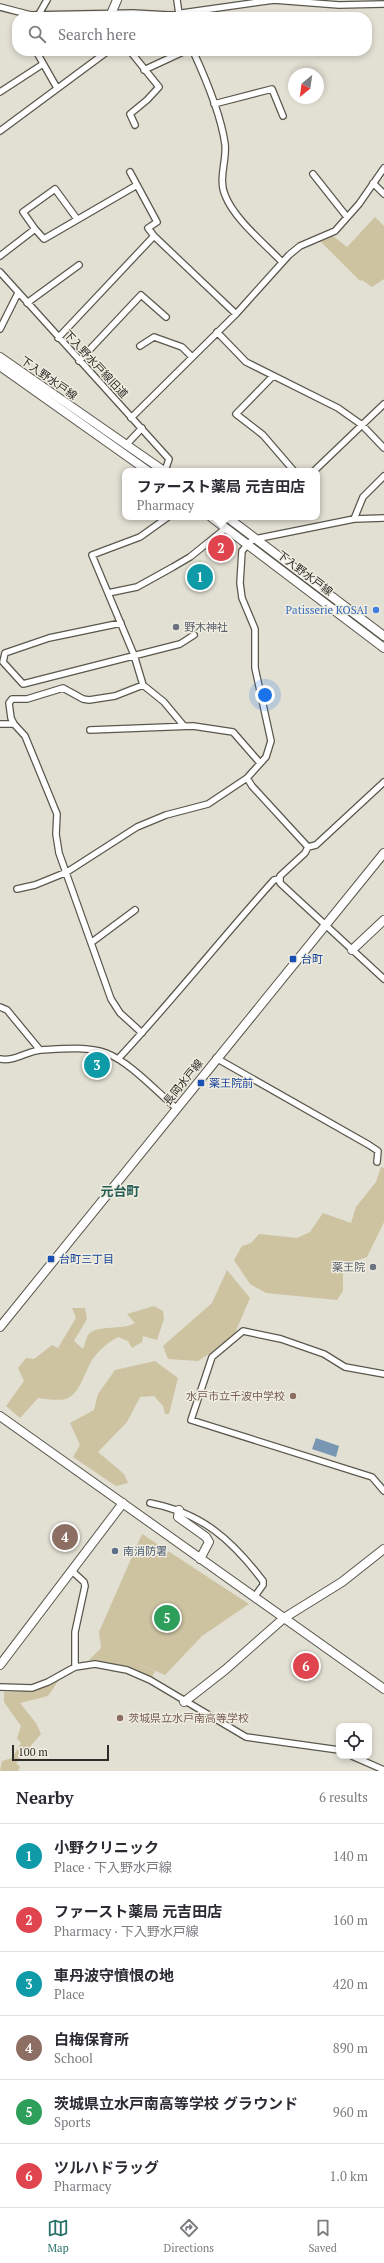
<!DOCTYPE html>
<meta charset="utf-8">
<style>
:root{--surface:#fff;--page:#f7f7f7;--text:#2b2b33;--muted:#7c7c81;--line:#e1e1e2;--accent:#297169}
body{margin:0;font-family:"PT Serif","Noto Sans JP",serif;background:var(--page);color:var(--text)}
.controls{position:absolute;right:12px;bottom:12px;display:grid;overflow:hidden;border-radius:8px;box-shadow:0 2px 6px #0003}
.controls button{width:36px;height:36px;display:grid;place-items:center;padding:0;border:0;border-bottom:1px solid var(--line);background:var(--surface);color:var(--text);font:20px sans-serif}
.compass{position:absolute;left:288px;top:68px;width:36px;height:36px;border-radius:50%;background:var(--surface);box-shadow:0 2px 6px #0003;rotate:209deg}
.scale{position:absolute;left:12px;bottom:10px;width:97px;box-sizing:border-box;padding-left:4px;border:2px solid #2d2c28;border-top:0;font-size:11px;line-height:14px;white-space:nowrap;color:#2d2c28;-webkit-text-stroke:3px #efece0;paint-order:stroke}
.you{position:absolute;left:265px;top:695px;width:14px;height:14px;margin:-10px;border:3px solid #fff;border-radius:50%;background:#1a73e8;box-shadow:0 0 0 6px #1a73e833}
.badge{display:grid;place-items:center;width:26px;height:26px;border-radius:50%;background:var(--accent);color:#fff;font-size:13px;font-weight:700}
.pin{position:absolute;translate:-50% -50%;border:2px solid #fff;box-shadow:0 1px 4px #0006}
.popup{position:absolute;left:122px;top:468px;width:198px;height:52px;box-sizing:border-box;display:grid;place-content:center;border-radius:8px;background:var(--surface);filter:drop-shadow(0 1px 3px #0005);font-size:13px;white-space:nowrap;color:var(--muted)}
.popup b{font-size:15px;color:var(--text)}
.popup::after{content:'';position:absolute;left:50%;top:100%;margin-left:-8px;border:8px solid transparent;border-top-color:var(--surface)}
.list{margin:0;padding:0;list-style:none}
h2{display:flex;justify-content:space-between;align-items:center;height:52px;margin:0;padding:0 16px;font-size:17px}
h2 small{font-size:13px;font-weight:400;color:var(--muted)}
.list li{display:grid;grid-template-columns:26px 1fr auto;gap:12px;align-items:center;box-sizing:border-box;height:64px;padding:0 16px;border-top:1px solid var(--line)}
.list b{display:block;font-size:15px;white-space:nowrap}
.list p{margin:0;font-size:13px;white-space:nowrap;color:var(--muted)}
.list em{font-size:13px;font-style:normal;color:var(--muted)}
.icon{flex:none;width:22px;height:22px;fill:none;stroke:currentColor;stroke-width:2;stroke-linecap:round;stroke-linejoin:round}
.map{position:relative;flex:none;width:384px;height:1771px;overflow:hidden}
.search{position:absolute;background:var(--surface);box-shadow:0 2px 6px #0003;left:12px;right:12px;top:12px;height:44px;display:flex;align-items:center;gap:10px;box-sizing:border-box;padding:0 14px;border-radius:16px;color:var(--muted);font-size:15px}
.sheet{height:436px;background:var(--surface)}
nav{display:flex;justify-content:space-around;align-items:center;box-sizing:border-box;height:56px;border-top:1px solid var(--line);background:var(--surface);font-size:11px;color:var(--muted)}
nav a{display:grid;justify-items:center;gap:2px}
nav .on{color:var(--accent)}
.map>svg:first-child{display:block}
.green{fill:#cdc3a1}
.water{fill:#7997b3}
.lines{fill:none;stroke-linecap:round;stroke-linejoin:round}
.street-casing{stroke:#5a574d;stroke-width:8}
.secondary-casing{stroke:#5a574d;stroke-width:10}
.street{stroke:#fff;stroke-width:5.5}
.secondary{stroke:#fff;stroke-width:8}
.shop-dot{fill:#3f7fe0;stroke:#efece0;stroke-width:1.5}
.worship-dot{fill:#6b7280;stroke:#efece0;stroke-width:1.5}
.transit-dot{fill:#1a4fb4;stroke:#efece0;stroke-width:1.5}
.education-dot{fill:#8d6e63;stroke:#efece0;stroke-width:1.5}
.service-dot{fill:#5c6f8a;stroke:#efece0;stroke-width:1.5}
.labels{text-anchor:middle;stroke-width:3;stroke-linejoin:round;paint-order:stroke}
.street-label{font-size:11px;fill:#2d2c28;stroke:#efece0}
.shop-label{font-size:11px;fill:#366cbe;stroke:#efece0;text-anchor:end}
.worship-label{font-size:11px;fill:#5b616d;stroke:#efece0;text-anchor:start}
.transit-label{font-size:11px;fill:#164399;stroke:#efece0;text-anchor:start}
.education-label{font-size:11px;fill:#785e54;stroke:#efece0;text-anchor:end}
.service-label{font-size:11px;fill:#4e5e75;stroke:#efece0;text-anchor:start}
.quarter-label{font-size:13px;font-weight:bold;fill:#265e57;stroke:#efece0}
</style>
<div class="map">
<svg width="384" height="1771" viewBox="0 0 384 1771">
<rect width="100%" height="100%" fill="#e2dfd3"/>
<path class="green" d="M 375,217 L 384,226 L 384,279 L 372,287 L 362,280 L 360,281 L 320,241 L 333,236 L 347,247 Z
M 381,1167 L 384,1168 L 384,1222 L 367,1257 L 343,1265 L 343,1291 L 337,1300 L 266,1293 L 250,1284 L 234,1260 L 242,1246 L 251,1243 L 259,1234 L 297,1238 L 310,1232 L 323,1213 L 351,1223 L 356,1207 L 376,1182 Z
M 227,1270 L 250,1298 L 235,1333 L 220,1347 L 198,1361 L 168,1359 L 163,1346 L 212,1303 Z
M 154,1306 L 163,1311 L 164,1319 L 157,1340 L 143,1336 L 142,1342 L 132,1348 L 128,1341 L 118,1337 C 107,1343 99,1350 92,1360 C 85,1371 80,1394 66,1399 C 57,1401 47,1399 38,1398 L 20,1418 L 6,1406 L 24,1381 L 18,1368 L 26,1358 L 34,1359 L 52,1345 L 58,1348 L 76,1318 L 72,1308 L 85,1308 L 87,1319 L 74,1341 L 83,1349 C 85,1345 86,1337 89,1334 C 99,1324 122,1331 135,1323 L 127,1314 Z
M 155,1361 L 178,1378 L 169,1414 L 165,1414 L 163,1406 L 154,1396 L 140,1397 L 127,1422 L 98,1452 L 124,1474 L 128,1483 L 116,1486 L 73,1457 L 80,1445 L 70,1423 L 94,1410 L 98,1394 L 115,1370 Z
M 142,1534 L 249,1604 L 202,1636 L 165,1675 L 123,1657 L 155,1671 L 152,1677 L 128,1666 L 89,1660 L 101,1648 L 99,1632 Z
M 59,1680 L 48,1696 L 20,1703 L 36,1723 L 41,1734 L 16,1763 L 20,1767 L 18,1771 L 0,1771 L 2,1761 L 12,1758 L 21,1743 L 17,1738 L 21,1726 L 4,1702 L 4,1692 L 29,1691 Z"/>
<path class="water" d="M 316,1438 L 339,1446 L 336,1457 L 312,1449 Z"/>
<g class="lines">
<defs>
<path id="street" d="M 177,0 L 179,14
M 0,7 L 31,15 L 133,13 L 168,15 L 274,0 L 339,5 L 384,4
M 39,14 L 47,0
M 36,51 L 57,88
M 130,51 L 159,87 L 147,100 L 130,114 L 135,125
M 193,51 C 205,77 221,115 225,144 C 227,160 218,179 225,195 C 234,219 265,244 282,262
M 144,70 L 185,51
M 0,92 L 43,64
M 214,104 L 272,89 L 283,116
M 0,131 L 108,51
M 130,172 L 157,222 L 148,228 L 154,236
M 313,174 L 347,217
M 373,183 L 384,194
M 35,229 L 23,212 L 55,189 L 77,219
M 0,256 L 35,229 L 44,239 L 137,185
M 0,272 L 169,459 L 165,471
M 27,303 L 79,265
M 0,329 L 18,293
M 217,332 L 246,362 L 338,408 L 362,425 L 384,448
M 58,338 L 154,236 L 236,314
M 140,346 L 154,337 L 182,347 L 192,357
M 79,361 L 141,295 L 166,317
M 273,376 L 236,414 L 263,435 L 294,471
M 131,418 L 236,314 L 289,255 L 300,246 L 335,231 L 359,204 L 384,168
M 126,445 L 142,428
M 314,471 L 384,404
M 168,517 L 140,537 L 92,555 L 134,655 L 143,685 L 164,702 L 184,726
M 384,518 L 354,519 L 255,539 L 250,542 L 242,551 L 240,583 L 242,598 L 255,629 L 255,668 L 271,741 L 266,757 L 247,778 L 252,786 L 308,847 L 305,853 L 280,876 L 280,883 L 384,979
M 354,519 L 363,497 L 384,476
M 108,593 L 137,587 L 173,567 L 190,557 L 226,528
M 121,623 L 49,638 L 5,653 L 3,662 L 23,684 L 180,644 L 194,635
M 0,724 L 14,724
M 90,730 L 193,726 L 233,732 L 260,763
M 308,847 L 316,845 L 384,782
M 17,889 L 35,885 L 67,872 L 137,827 L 166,815 L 208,804 L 247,778
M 92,942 L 135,910
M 0,1007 L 7,1010 L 40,1050
M 142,1033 L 120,1013 L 111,999 L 59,853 L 56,834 L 57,814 L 25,736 L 14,724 L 11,718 L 9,703 L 12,699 L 27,699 L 63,688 L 83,699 L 89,700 L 115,696 L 143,685
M 216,1058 L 369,1145 L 378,1151 L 377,1162
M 0,1059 C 14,1062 27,1051 41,1050 C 60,1049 87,1046 106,1053 C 130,1062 156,1091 176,1108
M 118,1059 C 172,1001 221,939 274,880 L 279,879
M 384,1374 L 345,1367 L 324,1354 L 281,1339 L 243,1331 L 212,1357 L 191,1420 L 372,1477 L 384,1491
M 150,1503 C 202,1513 232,1540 263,1581 L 263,1585 L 255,1596
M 72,1571 L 84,1582 L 85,1586 L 75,1632 L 75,1667
M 0,1687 L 32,1688 L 48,1682 L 75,1667 L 95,1664 L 127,1670 L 150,1680 L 246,1737 L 339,1750
M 352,1756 L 384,1770"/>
<path id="secondary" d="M 111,14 L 117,0
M 0,357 L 164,471
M 0,366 L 148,471
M 211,517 L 384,648
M 227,517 L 384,636
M 352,950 L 384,920
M 0,1327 L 384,853
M 0,1416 L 384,1689
M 179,1510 L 178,1517 L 206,1537 L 209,1542 L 200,1559
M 0,1665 L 123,1503
M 184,1702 L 225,1670 L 284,1618 L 342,1582 L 384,1549"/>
</defs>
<use href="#street" class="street-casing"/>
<use href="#secondary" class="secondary-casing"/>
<use href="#street" class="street"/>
<use href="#secondary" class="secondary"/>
</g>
<circle class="shop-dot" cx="376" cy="610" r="4"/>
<g class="worship-dot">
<circle cx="176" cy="627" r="4"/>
<circle cx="373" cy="1267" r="4"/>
</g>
<g class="transit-dot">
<rect x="289" y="955" width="8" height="8" rx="2"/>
<rect x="197" y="1079" width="8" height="8" rx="2"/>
<rect x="47" y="1255" width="8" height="8" rx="2"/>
</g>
<g class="education-dot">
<circle cx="293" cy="1396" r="4"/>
<circle cx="120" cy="1718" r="4"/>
</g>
<circle class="service-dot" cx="115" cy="1551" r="4"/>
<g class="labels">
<g class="street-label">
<text transform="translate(96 364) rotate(47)" y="4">下入野水戸線旧道</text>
<text transform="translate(49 378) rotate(35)" y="4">下入野水戸線</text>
<text transform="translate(305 573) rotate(37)" y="4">下入野水戸線</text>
<text transform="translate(183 1082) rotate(-51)" y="4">長岡水戸線</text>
</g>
<g class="shop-label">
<text x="368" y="614">Patisserie KOSAI</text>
</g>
<g class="worship-label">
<text x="184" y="631">野木神社</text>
<text x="365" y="1271" text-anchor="end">薬王院</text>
</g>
<g class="transit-label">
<text x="301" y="963">台町</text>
<text x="209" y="1087">薬王院前</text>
<text x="59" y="1263">台町三丁目</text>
</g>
<g class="education-label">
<text x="285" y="1400">水戸市立千波中学校</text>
<text x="128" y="1722" text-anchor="start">茨城県立水戸南高等学校</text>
</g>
<g class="service-label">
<text x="123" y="1555">南消防署</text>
</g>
<g class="quarter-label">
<text x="120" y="1196">元台町</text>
</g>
</g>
</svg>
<div class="controls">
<button><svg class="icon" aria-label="locate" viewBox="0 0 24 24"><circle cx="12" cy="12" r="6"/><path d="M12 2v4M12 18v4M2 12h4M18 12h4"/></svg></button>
</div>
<svg class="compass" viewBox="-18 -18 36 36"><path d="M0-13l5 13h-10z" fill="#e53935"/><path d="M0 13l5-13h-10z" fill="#7c7c81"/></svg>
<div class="scale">100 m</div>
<div class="you"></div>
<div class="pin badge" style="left:200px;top:577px;background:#0f9aa8">1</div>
<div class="pin badge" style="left:221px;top:548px;background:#e0444e">2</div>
<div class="popup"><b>ファースト薬局 元吉田店</b>Pharmacy</div>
<div class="pin badge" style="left:97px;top:1065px;background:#0f9aa8">3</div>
<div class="pin badge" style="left:65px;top:1537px;background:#8d6e63">4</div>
<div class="pin badge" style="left:167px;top:1618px;background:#2e9e5b">5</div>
<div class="pin badge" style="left:306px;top:1666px;background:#e0444e">6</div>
<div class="search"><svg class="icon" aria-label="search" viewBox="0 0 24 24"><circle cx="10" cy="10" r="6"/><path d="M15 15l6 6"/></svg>Search here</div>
</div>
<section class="sheet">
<h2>Nearby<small>6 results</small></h2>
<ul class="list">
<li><span class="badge" style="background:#0f9aa8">1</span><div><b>小野クリニック</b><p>Place · 下入野水戸線</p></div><em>140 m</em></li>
<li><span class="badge" style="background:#e0444e">2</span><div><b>ファースト薬局 元吉田店</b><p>Pharmacy · 下入野水戸線</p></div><em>160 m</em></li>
<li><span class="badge" style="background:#0f9aa8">3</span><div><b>車丹波守憤恨の地</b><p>Place</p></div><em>420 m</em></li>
<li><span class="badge" style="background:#8d6e63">4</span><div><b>白梅保育所</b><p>School</p></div><em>890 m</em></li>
<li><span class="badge" style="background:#2e9e5b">5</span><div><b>茨城県立水戸南高等学校 グラウンド</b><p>Sports</p></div><em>960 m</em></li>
<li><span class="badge" style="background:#e0444e">6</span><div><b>ツルハドラッグ</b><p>Pharmacy</p></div><em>1.0 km</em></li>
</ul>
</section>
<nav>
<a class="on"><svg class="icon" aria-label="map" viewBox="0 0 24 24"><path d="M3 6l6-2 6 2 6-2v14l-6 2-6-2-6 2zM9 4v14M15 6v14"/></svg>Map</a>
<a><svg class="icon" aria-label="directions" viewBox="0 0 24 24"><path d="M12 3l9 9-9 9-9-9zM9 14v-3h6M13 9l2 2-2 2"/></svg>Directions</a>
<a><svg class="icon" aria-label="saved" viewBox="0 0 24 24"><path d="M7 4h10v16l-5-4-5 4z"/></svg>Saved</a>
</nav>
